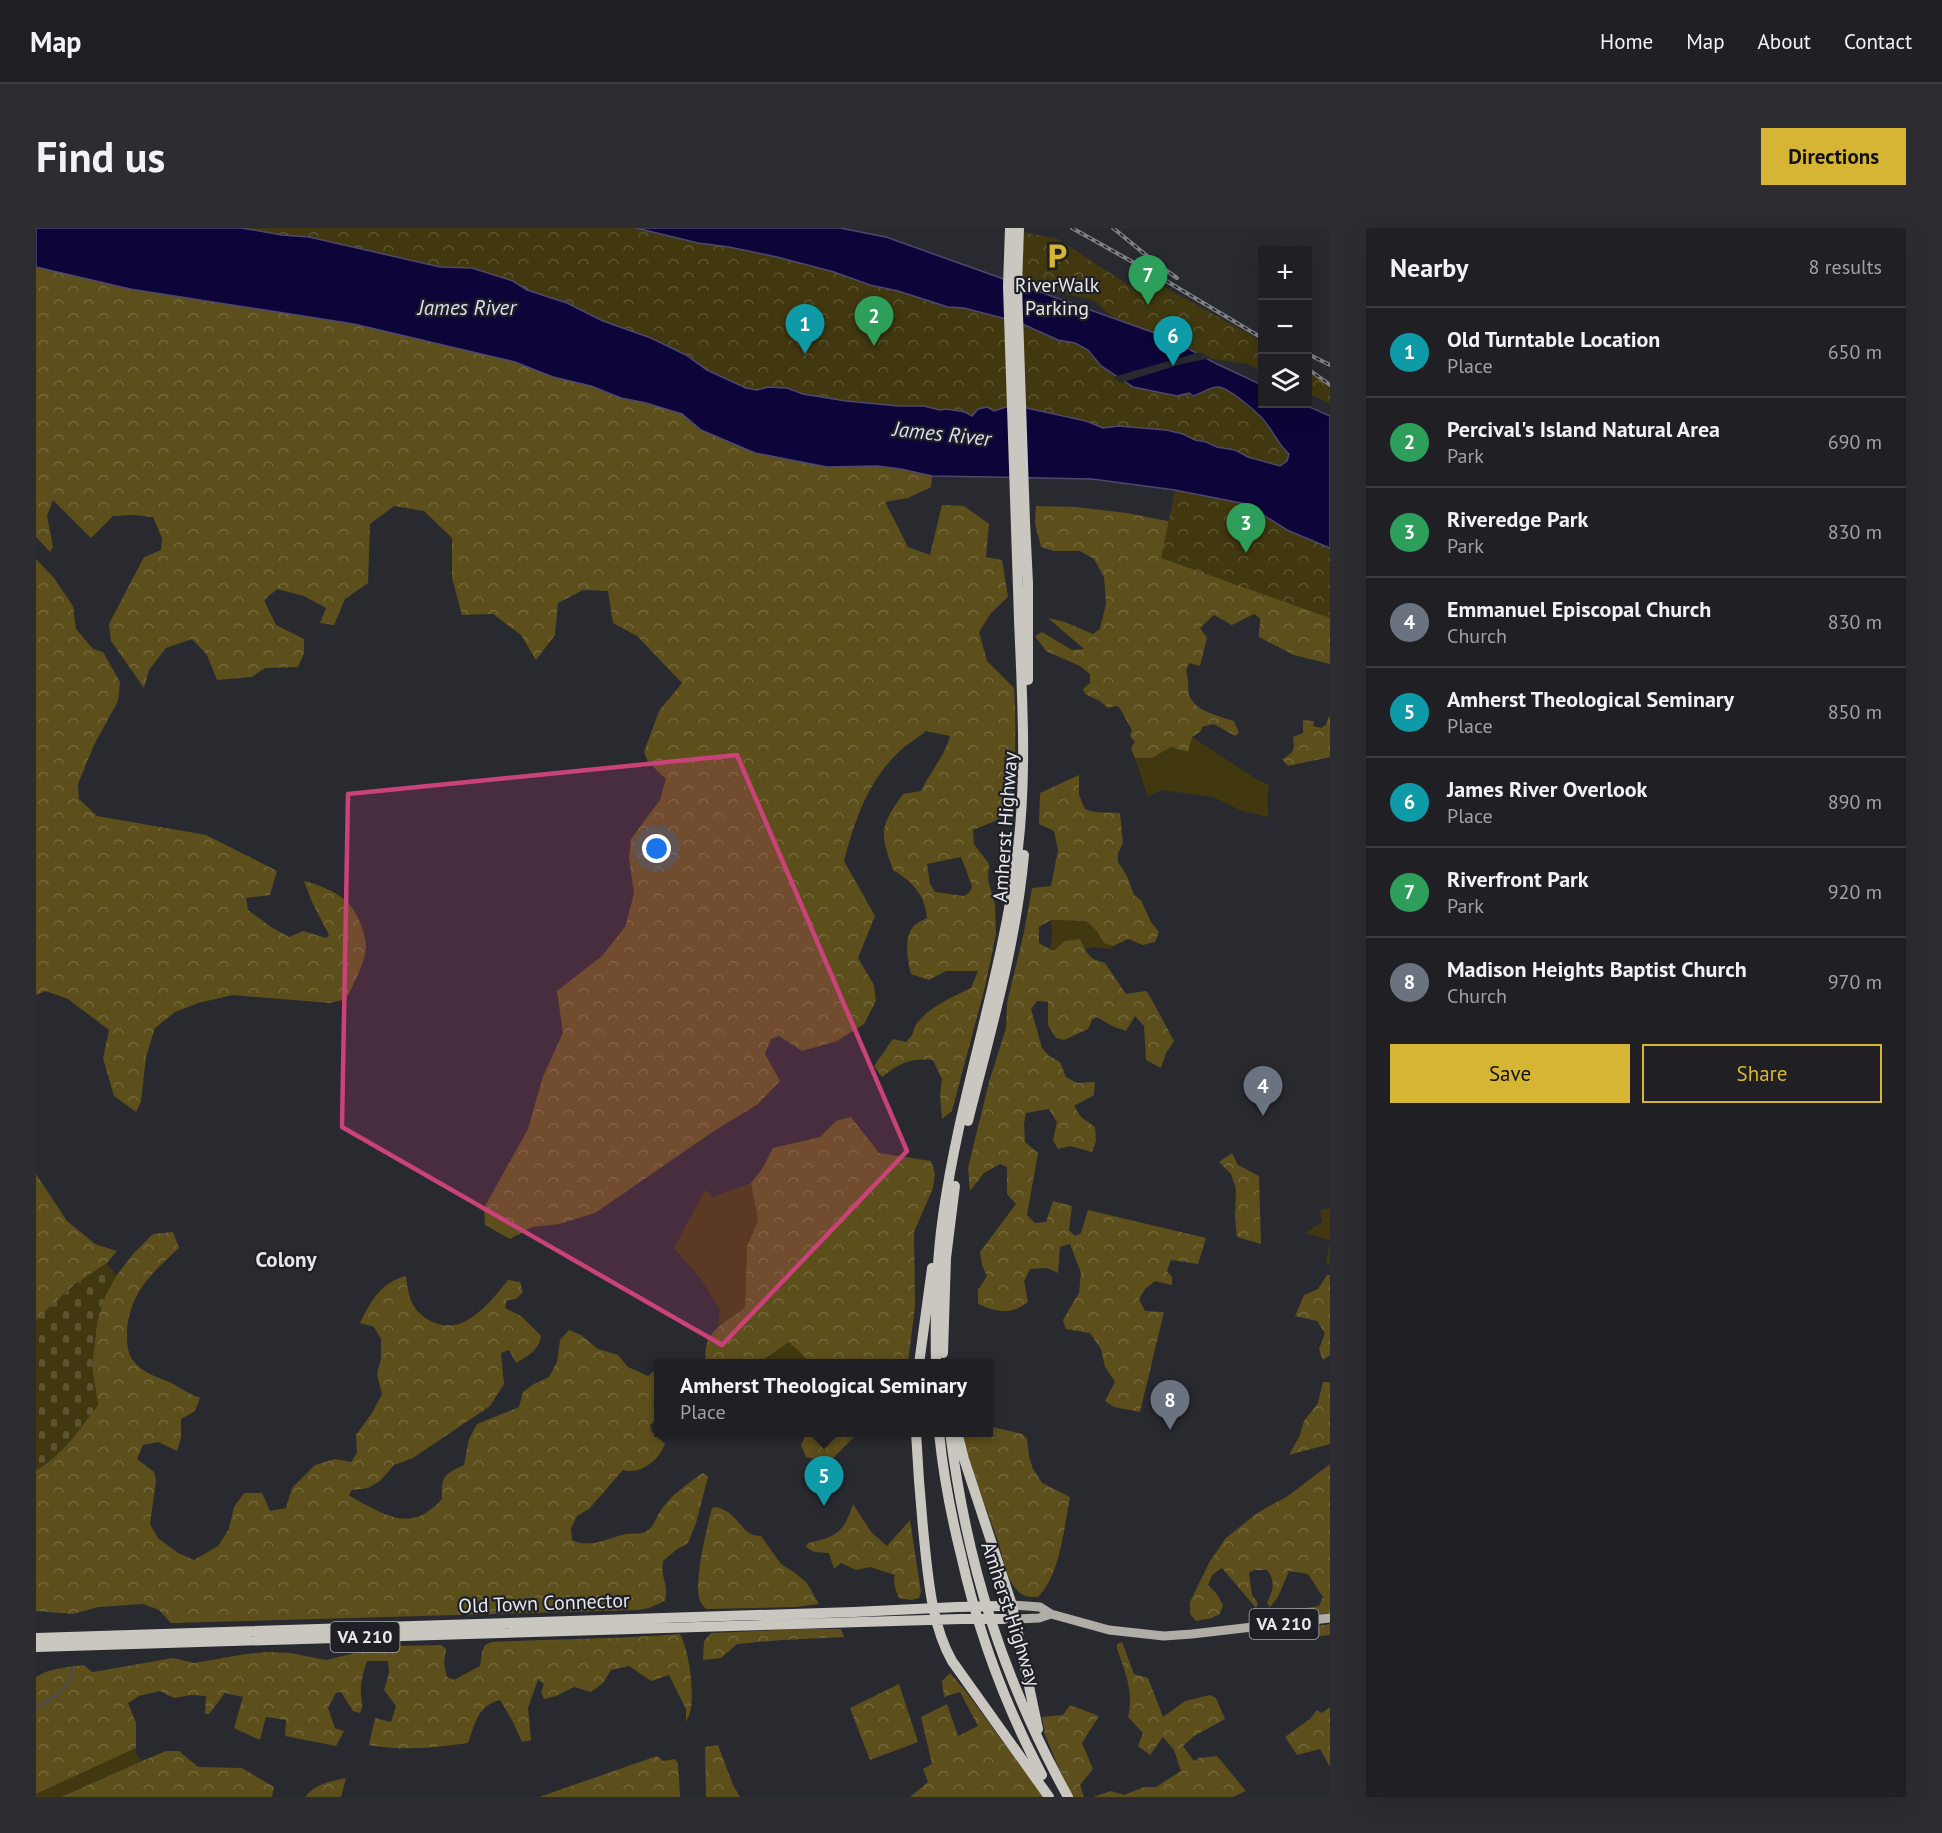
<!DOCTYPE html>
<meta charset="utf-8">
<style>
:root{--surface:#1f1f24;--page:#2c2c31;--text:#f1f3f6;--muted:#a1a2a6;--line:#3c3d41;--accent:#d6b534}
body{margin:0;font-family:"PT Sans",sans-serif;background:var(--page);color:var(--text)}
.controls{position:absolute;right:18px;top:18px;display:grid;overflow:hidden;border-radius:0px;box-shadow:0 6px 24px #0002}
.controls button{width:54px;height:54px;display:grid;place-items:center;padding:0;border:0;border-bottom:2px solid var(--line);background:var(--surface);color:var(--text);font:30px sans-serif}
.you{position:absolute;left:621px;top:621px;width:21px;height:21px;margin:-15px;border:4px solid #fff;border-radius:50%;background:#1a73e8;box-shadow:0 0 0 9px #1a73e833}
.badge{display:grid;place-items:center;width:39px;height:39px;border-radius:50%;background:var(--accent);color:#fff;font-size:20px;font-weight:700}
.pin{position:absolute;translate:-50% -50px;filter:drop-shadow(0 2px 3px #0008)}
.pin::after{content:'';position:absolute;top:32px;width:21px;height:18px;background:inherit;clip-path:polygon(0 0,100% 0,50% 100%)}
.popup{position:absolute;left:618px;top:1131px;width:339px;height:78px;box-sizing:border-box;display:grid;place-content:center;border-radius:0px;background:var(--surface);filter:drop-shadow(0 2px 4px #0005);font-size:20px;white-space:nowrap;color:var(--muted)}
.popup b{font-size:22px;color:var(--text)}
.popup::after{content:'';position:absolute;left:50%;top:100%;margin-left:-12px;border:12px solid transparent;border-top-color:var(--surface)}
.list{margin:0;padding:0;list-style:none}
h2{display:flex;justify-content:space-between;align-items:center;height:78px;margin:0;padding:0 24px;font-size:26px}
h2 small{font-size:20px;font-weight:400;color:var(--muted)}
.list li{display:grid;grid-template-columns:39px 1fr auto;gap:18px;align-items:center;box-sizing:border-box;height:90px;padding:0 24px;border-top:2px solid var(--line)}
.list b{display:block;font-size:22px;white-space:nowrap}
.list p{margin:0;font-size:20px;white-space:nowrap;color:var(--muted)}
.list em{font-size:20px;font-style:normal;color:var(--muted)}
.actions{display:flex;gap:12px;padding:18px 24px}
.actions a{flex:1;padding:14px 0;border:2px solid var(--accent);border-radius:0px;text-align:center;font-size:21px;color:var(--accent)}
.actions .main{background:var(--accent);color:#111}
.icon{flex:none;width:33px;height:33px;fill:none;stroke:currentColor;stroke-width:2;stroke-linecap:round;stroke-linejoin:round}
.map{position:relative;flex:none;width:1294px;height:1569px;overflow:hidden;border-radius:0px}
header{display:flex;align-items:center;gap:36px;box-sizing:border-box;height:84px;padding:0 30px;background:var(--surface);border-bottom:2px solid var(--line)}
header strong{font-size:28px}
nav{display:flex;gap:33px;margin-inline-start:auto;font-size:21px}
.intro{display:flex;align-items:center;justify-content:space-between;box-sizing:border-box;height:144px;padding:0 36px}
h1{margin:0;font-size:42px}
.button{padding:15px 27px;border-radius:0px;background:var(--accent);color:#111;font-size:21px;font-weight:700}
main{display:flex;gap:36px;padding:0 36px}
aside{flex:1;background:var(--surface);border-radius:0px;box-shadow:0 6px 24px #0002}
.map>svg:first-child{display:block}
.grass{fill:#42380f}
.forest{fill:url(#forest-crowns);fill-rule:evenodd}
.cemetery{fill:url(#cemetery-stones)}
.park{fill:url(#park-crowns)}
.water{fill:#0d0439;stroke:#4e486f;stroke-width:1.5}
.pier{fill:#292930}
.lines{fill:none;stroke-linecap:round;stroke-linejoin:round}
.stream{stroke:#4e486f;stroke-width:1.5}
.primary{stroke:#afada6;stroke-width:9}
.highway{stroke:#c9c7bf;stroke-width:10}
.rail-casing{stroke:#808187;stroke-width:4}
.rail{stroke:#1f2026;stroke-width:1.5;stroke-dasharray:4.5;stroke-linecap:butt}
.highway-bridge{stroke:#c9c7bf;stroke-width:10}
.marked{fill:#c94278;fill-opacity:0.2;stroke:#c94278;stroke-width:4.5;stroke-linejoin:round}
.labels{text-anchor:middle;stroke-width:4.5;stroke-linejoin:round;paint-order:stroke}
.shield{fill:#1f2026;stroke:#abacb1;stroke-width:1.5}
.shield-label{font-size:18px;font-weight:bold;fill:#e7e8ec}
.poi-label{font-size:20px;fill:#e7e8ec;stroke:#1f2026}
.street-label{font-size:20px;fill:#e7e8ec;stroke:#1f2026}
.water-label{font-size:21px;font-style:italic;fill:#dbdef3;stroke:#1f2026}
.neighbourhood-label{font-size:21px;font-weight:bold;fill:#e7e8ec;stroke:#1f2026}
</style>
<header>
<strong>Map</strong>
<nav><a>Home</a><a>Map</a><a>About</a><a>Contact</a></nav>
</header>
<div class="intro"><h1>Find us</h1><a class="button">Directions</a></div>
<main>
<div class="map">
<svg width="1294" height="1569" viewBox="0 0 1294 1569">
<defs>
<pattern id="forest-crowns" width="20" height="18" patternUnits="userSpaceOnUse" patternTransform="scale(1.5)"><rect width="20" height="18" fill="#5d4f1c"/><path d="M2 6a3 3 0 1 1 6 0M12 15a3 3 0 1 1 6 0" fill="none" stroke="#74683d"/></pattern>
<pattern id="cemetery-stones" width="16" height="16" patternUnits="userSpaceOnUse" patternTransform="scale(1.5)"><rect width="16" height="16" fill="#42380f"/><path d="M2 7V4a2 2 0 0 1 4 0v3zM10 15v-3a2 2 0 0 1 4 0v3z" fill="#5d5532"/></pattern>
<pattern id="park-crowns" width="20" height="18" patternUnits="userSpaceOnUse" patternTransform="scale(1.5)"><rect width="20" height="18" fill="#42380f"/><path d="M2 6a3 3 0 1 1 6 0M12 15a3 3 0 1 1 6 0" fill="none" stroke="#5d5532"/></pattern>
</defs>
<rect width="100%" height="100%" fill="#292930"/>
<path class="grass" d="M 1156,509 L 1220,551 L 1233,557 L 1231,574 L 1233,589 L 1206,583 L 1177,569 L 1125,562 L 1112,569 L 1099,530 L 1116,530 L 1135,519 L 1142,519 Z
M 1015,692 L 1050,693 L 1060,702 L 1068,715 L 1077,718 L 1075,721 L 1058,719 L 1049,721 L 1044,711 L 1029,713 L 1017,723 L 1014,721 L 1016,706 Z
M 715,955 L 722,993 L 711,1018 L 709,1080 L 682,1097 L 684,1082 L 665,1051 L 638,1020 L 669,962 L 677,969 Z
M 1294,980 L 1294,1037 L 1290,1035 L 1294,1012 L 1269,1005 L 1286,994 L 1284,982 Z
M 753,1113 L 775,1135 L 723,1136 Z
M 100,1520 L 100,1526 L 106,1533 L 25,1569 L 0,1569 L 0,1566 Z"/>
<path class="forest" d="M 0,39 L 94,61 L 318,96 L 479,134 L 517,149 L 555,158 L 585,170 L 610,175 L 646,186 L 665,202 L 719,225 L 791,239 L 841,238 L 865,241 L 896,248 L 895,259 L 872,270 L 849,274 L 872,319 L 894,327 L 906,277 L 928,278 L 953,296 L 950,329 L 966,332 L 972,369 L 955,385 L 943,404 L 951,433 L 978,460 C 981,500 978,540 978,580 L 959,593 L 937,602 L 938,616 L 953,636 L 952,652 L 959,676 L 960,706 L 949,759 L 916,883 L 906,891 L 904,867 L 906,851 L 897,832 C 874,830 864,835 846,849 L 838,838 L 857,811 L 870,814 C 881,804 875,802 882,794 C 895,778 916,769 935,760 L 942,743 L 910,743 L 893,752 L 875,746 C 872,734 868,712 875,702 C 878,696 885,693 891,690 C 889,667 877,654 857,642 C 844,604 843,600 867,566 L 885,563 C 894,544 909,528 914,508 L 890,503 C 882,510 872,515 864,523 C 832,552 819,592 808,633 L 839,688 L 822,730 L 838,757 L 840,773 L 828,796 L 801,813 L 766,823 L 743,808 L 735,811 L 729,826 L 744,853 L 722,876 L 678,903 L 559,985 L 523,996 L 496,999 L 474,1011 L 449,997 L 448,980 L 492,901 L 507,848 L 527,805 L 521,763 L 566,728 L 589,699 L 598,666 L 593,630 L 595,611 L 624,572 L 630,551 L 612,534 L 608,524 L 623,483 L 646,455 L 601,408 L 577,395 L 572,363 L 547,362 L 522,375 L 519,407 L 500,432 L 485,407 L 457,386 L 426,387 L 416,350 L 416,310 L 388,283 L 358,278 L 334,296 L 332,355 L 309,371 L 298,397 L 284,395 L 290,380 L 268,368 L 241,361 L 228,372 L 240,397 L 268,411 L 268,425 L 262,439 L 229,440 L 216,449 L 181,452 L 171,427 L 156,411 L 130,420 L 113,442 L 108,460 L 75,413 L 73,396 L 108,329 L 125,322 L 126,310 L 117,289 L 98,287 L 77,288 L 55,310 L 17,272 L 11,288 L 17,319 L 14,324 L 0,309 ZM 925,629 L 936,658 L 934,664 L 928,668 L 899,664 L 894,656 L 891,636 Z
M 1000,278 L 1040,279 L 1091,285 L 1136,294 L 1294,348 L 1294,436 L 1258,427 L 1223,409 C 1222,402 1225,397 1224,390 L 1218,386 L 1196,397 L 1178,387 L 1164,400 L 1171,410 L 1164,438 L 1153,435 L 1150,443 C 1154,454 1151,460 1153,467 C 1159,484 1184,488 1198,493 L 1203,505 L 1199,508 L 1178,496 L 1166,499 L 1165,503 L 1156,509 L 1152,524 L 1135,519 L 1116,530 L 1099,530 L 1095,520 L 1099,514 L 1094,508 L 1096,502 L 1083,479 L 1079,478 L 1072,480 L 1064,473 L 1049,466 L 1047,461 L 1054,455 L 1054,446 L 1044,438 L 1010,423 L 999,408 L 1006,404 L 1036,422 L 1048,421 L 1012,390 L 1029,394 L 1057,406 L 1064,401 L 1070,376 L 1068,349 L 1058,331 L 1044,323 L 1018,323 L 1005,319 L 999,295 Z
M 0,331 L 18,350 L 37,378 L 40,401 L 57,421 L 67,424 L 84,454 L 82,473 L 58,517 L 42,556 L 43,571 L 61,588 L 170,607 L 241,643 L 234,667 L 210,670 L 212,682 L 235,699 L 253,709 L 267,703 L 290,710 L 293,707 L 276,674 L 268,653 C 283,657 298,662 310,673 C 320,681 330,705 330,719 C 329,735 317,757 310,771 L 294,775 L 197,767 L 162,775 L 139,784 L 119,800 L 110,829 L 105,874 L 100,884 L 78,868 L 67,830 L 73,802 L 32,771 L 10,763 L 0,767 Z
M 1294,488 L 1294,529 L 1252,538 L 1246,531 C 1258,525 1259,521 1257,509 L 1267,505 L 1267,492 L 1278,493 L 1277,498 L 1285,500 L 1290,497 L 1292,490 Z
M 1043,547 L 1043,567 L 1049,581 C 1060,586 1072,584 1084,585 L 1087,615 L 1082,625 L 1082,634 L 1091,648 L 1098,667 L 1105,672 L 1115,694 L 1123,704 L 1119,714 L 1107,717 L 1092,711 L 1077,718 L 1068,715 L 1060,702 L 1050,693 L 1015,692 L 1003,699 L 1003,715 L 1017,723 L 1029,713 L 1044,711 L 1051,725 L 1057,731 L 1069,735 L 1090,766 L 1110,763 C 1114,767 1133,804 1138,813 L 1130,825 L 1125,840 L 1110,832 L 1108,798 L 1099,788 L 1090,803 L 1076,798 L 1061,789 L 1056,792 L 1052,801 L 1028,812 L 1020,810 L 1012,797 L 1012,774 L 1001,773 L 995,781 L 1006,820 L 1013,828 L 1024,834 L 1030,849 L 1041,855 L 1059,854 L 1058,867 L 1038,878 L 1045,889 L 1059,899 L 1060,913 L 1056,924 L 1034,918 L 1022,921 L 1017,912 L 1021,894 L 1013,881 L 990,885 L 988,896 L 989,914 L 1002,925 L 991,987 L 999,995 L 1010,994 L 1017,973 L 1036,978 L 1033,1002 L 1039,1008 L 1045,1005 L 1052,982 L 1170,1010 L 1162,1036 L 1135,1032 L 1131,1043 L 1136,1049 L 1136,1057 L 1119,1053 L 1109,1061 L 1103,1071 L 1109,1083 L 1128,1084 L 1104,1184 L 1078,1179 L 1069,1173 L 1079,1154 L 1069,1139 L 1065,1121 L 1054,1105 L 1030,1101 L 1027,1092 L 1043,1065 L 1045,1045 L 1034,1016 L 1024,1019 L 1022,1045 L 1011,1040 L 994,1041 L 988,1053 L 992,1074 C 974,1088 962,1084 942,1076 L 942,1062 L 951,1048 L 946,1037 L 944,1024 L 980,976 L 971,966 L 971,939 L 964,936 L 948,945 L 934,963 L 932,940 L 953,854 L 970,800 L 971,775 L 988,704 L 996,660 L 1015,658 L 1022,622 L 1018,603 L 1003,596 L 1004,565 Z
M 815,889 L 843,925 L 895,933 L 899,946 L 897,960 L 878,1004 L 879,1078 L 872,1135 L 775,1135 L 753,1114 L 723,1135 L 670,1135 C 665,1105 687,1095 709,1080 L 711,1018 L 722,993 L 715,955 L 726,941 L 737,920 L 784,909 L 800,893 Z
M 1196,925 L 1202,937 L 1223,948 L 1225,1016 L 1201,1009 L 1199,990 L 1200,961 L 1195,946 L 1183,934 Z
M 0,946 L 31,993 L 59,1016 L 81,1023 L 71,1035 L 39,1056 L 0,1092 Z
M 137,1004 L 143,1020 C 116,1045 93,1065 91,1104 C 91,1113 91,1124 96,1131 C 105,1144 118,1148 131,1153 C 143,1158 152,1166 164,1170 L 159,1183 L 145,1191 L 145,1210 L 141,1223 L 122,1214 L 107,1217 L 101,1231 L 118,1244 L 120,1253 L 114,1296 L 122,1310 L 142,1325 L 158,1332 L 182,1318 L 193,1301 L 198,1279 L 208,1265 L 226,1265 L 234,1283 L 250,1280 L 256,1260 L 279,1237 L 299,1231 L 315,1234 L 321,1225 L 320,1207 L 336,1185 L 346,1166 L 341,1146 L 345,1131 L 345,1111 L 338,1099 L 324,1095 C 334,1074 345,1054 370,1048 C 371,1057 372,1066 376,1075 C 385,1093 409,1103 428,1094 C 446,1085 460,1067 472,1052 L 484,1054 L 487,1064 L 480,1071 L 471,1072 L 469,1080 L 485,1088 L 505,1108 C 503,1122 492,1128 480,1135 L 473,1122 L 465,1125 L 468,1156 L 454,1178 L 377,1230 L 358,1237 L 344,1253 L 332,1260 L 316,1262 L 313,1267 C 322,1274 332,1277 342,1283 C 369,1296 386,1293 406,1271 C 405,1249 408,1246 428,1237 L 433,1211 L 441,1196 L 483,1179 L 487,1164 L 498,1156 L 513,1149 L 521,1134 L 524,1112 L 533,1102 L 545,1107 L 562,1121 L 582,1127 L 592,1139 L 612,1148 L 623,1139 L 623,1190 L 614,1197 L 616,1204 L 629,1216 C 623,1232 605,1247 587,1242 L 553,1281 L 541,1288 L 535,1300 L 536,1312 C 555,1321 571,1310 590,1306 C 598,1305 606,1307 612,1302 C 619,1297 620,1289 625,1282 C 635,1267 652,1255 667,1245 L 672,1249 L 660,1295 L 652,1315 L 640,1322 L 627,1333 C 624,1351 633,1354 629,1373 L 613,1380 L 602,1382 L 135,1395 L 123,1382 L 107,1376 L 62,1379 L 37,1386 L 0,1383 L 0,1242 C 26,1228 44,1200 62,1177 L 56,1139 L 61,1094 L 69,1068 L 80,1048 L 97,1026 L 117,1006 Z
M 1291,1047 L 1294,1047 L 1294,1127 L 1287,1132 L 1283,1121 L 1289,1105 L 1281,1093 L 1259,1088 L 1268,1067 L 1282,1061 Z
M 1287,1154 L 1294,1154 L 1294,1216 L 1253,1227 L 1264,1207 L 1268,1193 L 1282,1175 Z
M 953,1198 L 986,1206 L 991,1211 L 993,1228 L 997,1241 L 1006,1255 L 1034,1269 C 1028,1300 1024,1347 1002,1369 C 993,1369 987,1369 981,1362 C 969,1349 967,1327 961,1311 C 949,1275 934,1241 926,1205 L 953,1204 Z
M 771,1205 L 771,1204 L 822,1205 L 793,1234 L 770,1229 L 765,1217 Z
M 1294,1236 L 1294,1385 L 1239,1392 L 1225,1392 L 1228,1386 L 1283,1378 L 1287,1369 L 1272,1346 L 1253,1343 L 1242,1369 L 1234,1379 L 1231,1375 C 1237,1362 1240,1354 1231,1342 L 1218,1342 L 1213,1345 L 1216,1367 L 1222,1375 L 1220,1380 L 1186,1340 L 1176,1347 L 1172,1357 L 1180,1365 L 1187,1377 L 1184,1386 L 1176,1390 L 1160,1393 L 1154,1386 L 1154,1374 L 1174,1333 L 1190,1310 L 1221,1285 L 1252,1268 Z
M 817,1276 L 835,1304 L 851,1318 L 874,1292 L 885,1364 L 883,1370 L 875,1372 L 863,1370 C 860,1362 856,1355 859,1347 L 834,1339 L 820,1342 L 805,1335 L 798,1341 L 793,1325 L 778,1324 L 770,1319 L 772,1315 C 801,1309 808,1304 817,1276 Z
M 680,1279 C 705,1285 703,1308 725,1308 L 745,1336 L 759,1345 L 771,1355 L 783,1376 L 759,1379 L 670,1381 C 668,1378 665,1376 664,1373 C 657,1356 671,1299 676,1280 Z
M 1294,1396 L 1294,1407 L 1249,1412 L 1248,1403 Z
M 765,1401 L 805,1401 L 808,1409 L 746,1412 L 701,1416 L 685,1430 L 667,1432 L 668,1413 L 675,1405 Z
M 644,1406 C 653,1423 658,1460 655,1480 C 654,1485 652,1490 650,1494 L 650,1481 L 633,1447 L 615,1453 L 593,1438 L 575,1442 L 567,1455 L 555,1464 L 538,1459 L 520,1468 L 508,1471 L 505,1464 L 508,1456 L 502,1452 L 492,1480 L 495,1512 L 486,1514 L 477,1494 L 464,1472 C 441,1478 439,1496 432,1515 C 399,1520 365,1523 333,1517 L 339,1490 L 355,1494 L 360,1478 L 348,1462 L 353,1445 L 352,1433 L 331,1433 C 328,1443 324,1454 325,1464 C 325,1472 328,1477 324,1485 L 317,1483 L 305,1464 L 300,1465 L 292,1480 L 299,1500 L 308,1503 L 300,1518 L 249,1508 L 250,1492 L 230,1489 L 224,1512 L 198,1500 L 207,1469 L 189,1465 L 173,1486 L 169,1486 L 170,1468 L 155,1467 L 138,1470 L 124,1463 L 103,1468 L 92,1475 L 100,1495 L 100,1520 L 0,1566 L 0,1449 C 14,1440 32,1439 48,1437 L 56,1444 L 63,1443 L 137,1430 L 158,1435 L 210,1426 L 232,1424 L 254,1425 L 290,1432 L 332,1422 L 362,1418 L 405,1417 L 410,1421 L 408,1435 L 411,1449 L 418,1452 L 444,1438 L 446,1424 L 449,1417 L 456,1414 C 519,1411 582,1411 644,1406 Z
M 1086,1414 L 1098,1446 L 1112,1450 L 1127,1489 L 1149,1473 L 1174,1467 L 1180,1470 L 1189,1491 L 1158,1508 L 1147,1518 L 1158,1533 L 1163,1530 L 1181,1528 L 1210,1563 L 1197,1569 L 1057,1569 L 1075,1563 L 1088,1567 L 1108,1559 L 1120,1559 L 1145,1543 L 1138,1522 L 1127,1509 L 1114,1527 L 1102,1518 L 1107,1505 L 1092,1489 C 1098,1463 1089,1444 1081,1420 L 1081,1416 Z
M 914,1445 L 928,1461 L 1008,1569 L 874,1569 L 892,1554 L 887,1541 L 896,1536 L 885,1489 L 911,1476 L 922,1508 L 942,1498 L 924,1464 L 908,1469 L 906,1453 Z
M 863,1456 L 882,1514 L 834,1532 L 814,1480 Z
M 1034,1477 L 1063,1488 L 1046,1515 L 1057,1541 L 1044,1557 L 1048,1569 L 1035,1569 L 1009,1507 L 1006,1489 L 1027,1487 Z
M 1294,1479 L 1294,1539 L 1284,1521 L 1261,1527 L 1249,1509 L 1274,1491 L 1281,1482 L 1286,1485 Z
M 682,1517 L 697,1557 L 704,1569 L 670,1569 L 669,1519 Z
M 130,1523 L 143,1523 L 162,1539 L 206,1540 L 238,1559 L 236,1569 L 25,1569 L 106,1533 Z
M 621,1528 L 627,1533 L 639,1531 L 642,1535 L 644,1569 L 503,1569 Z
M 310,1550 L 305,1569 L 269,1569 C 280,1556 294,1553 310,1550 Z"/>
<path class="cemetery" d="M 71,1035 L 80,1048 L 69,1068 L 61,1094 L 56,1139 L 62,1177 C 44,1200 26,1228 0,1242 L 0,1092 L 39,1056 Z"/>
<path class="park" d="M 206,0 L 600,0 L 662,15 L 693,19 L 741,29 L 798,44 L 834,57 L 862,63 L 912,79 L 928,80 L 982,94 L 1022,112 L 1039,115 L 1052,122 L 1065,138 L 1077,146 L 1141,168 L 1153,165 L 1157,167 C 1165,166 1175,158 1183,159 C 1194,161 1217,181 1225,189 C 1236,200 1241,216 1253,227 L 1251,233 L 1244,238 L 1212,229 L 1199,222 L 1181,219 L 1170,214 L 1159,212 L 1147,206 L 1130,202 L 1082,198 L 1067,200 L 1050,193 L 986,179 L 970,179 L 958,183 L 951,179 L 942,181 L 936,188 L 888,178 L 863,178 L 810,173 L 767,166 L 751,160 L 733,159 L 721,162 L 710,160 L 671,142 L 650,127 L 615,110 L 567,93 L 531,75 L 491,62 L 477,53 L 456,46 L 435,40 L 404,39 L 312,18 Z
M 987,4 L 1022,11 L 1100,62 L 1116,63 L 1128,59 L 1215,107 L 1226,114 L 1226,144 L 1212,136 L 1177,131 L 1136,122 L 1093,103 L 1057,72 L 985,56 Z
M 1272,144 L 1294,158 L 1294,176 L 1272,165 Z
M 1139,262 L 1210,276 L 1251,302 L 1294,320 L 1294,390 L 1125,330 Z"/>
<path class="water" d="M 0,0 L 206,0 L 246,7 L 273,9 L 404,39 L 436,40 L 477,53 L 491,62 L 531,75 L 567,93 L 615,110 L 650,127 L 671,142 L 710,160 L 721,162 L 732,159 L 751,160 L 767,166 L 810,173 L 863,178 L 888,178 L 904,182 L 910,181 L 929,184 L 936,188 L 942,181 L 951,179 L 958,183 L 970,179 L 986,179 L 1050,193 L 1067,200 L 1082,198 L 1130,202 L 1147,206 L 1159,212 L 1170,214 L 1181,219 L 1199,222 L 1212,229 L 1244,238 L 1251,233 L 1253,226 C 1241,216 1236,200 1225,189 C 1217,181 1194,161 1183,159 C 1175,158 1165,166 1157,168 L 1153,165 L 1141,168 L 1097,159 L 1065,138 L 1052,122 L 1039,115 L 1022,112 L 982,94 L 928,80 L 912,79 L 862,63 L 834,57 L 798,44 L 741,29 L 693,19 L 662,15 L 600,0 L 804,0 L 850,9 L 1130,109 L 1181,136 L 1226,157 L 1226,176 L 1267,176 L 1294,188 L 1294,320 L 1251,302 L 1210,276 L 1139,262 L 1056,251 L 896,248 L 865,241 L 841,238 L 791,239 L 719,225 L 665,202 L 646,186 L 610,175 L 585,170 L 555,158 L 517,149 L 479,134 L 318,96 L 94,61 L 0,39 Z"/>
<path class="pier" d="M 1164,124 L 1175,130 L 1146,136 L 1084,155 L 1077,149 Z"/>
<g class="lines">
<path class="stream" d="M 0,1479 C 21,1467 32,1464 38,1438"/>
<path class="primary" d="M 976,1377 L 1004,1379 L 1015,1386 L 1073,1402 L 1128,1408 L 1156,1406 L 1294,1390
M 980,1391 L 1003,1390 L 1015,1386"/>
<path class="highway" d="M 983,0 L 981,58 L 989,294 L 992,355 L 992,452
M 932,893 C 954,805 980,717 988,627
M 907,1125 L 910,1030 L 919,958
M 883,1136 L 896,1040
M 900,1136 C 899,1087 900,1037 907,988 C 924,864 968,745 982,620 C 991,544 986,467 983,391 C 979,280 975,169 972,58 L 974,0
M 880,1204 C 882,1243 885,1282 889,1320 C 893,1358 897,1399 916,1433 L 1013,1569
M 903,1204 C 907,1246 915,1287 925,1327 C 942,1404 969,1477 1006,1547
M 914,1204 C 931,1338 967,1451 1032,1569
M 921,1204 L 928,1231 L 976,1377 L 1002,1501
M 0,1410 L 818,1384 L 921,1379
M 0,1419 L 925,1391"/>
<defs>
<path id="rail" d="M 1036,0 L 1127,51 L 1226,110
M 1077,0 L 1121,36 L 1141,50
M 1272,126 L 1294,137
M 1272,141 L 1294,157"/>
</defs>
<use href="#rail" class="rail-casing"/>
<use href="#rail" class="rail"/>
<path class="highway-bridge" d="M 921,1379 L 965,1378
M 925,1391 L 968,1391"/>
</g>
<path class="marked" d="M 701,527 L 871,923 L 686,1117 L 306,899 L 312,566 Z"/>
<defs>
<symbol id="parking-bare" viewBox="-9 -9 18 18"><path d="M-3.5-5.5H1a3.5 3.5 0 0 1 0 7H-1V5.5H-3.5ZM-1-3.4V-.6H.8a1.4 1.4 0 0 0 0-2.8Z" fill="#d6b534" stroke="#1f2026" stroke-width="2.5" paint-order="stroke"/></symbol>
</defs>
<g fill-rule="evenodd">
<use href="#parking-bare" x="1002" y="9" width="38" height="38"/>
</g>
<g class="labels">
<g class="shield">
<rect x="1213.5" y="1381" width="69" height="30" rx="4.5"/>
<rect x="294.5" y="1394" width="69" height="30" rx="4.5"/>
</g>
<g class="shield-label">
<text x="1248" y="1402">VA 210</text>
<text x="329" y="1415">VA 210</text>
</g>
<g class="poi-label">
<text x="1021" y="64">RiverWalk<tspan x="1021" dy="23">Parking</tspan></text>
</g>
<g class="street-label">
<text transform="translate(969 599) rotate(-86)" y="7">Amherst Highway</text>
<text transform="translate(508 1375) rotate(-2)" y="7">Old Town Connector</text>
<text transform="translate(975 1386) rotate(72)" y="7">Amherst Highway</text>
</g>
<g class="water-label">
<text x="431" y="87">James River</text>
<text transform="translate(906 206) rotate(6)" y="7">James River</text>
</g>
<g class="neighbourhood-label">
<text x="250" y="1039">Colony</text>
</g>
</g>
</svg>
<div class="controls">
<button>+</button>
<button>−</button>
<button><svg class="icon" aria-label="layers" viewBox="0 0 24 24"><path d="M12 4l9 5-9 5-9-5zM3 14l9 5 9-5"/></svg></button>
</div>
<div class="you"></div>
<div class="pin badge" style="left:769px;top:126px;background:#0f9aa8">1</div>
<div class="pin badge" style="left:838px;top:118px;background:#2e9e5b">2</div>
<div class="pin badge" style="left:1210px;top:325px;background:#2e9e5b">3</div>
<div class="pin badge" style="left:1227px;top:888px;background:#6b7280">4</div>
<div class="pin badge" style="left:788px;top:1278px;background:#0f9aa8">5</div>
<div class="popup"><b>Amherst Theological Seminary</b>Place</div>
<div class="pin badge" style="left:1137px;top:138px;background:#0f9aa8">6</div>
<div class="pin badge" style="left:1112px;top:77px;background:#2e9e5b">7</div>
<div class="pin badge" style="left:1134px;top:1202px;background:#6b7280">8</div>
</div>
<aside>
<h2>Nearby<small>8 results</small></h2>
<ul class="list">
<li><span class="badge" style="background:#0f9aa8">1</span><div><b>Old Turntable Location</b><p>Place</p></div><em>650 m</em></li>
<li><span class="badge" style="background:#2e9e5b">2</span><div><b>Percival's Island Natural Area</b><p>Park</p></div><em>690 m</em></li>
<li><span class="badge" style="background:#2e9e5b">3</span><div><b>Riveredge Park</b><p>Park</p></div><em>830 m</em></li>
<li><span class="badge" style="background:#6b7280">4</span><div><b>Emmanuel Episcopal Church</b><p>Church</p></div><em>830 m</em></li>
<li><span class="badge" style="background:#0f9aa8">5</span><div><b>Amherst Theological Seminary</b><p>Place</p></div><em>850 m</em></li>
<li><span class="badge" style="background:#0f9aa8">6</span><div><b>James River Overlook</b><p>Place</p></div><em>890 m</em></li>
<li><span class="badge" style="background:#2e9e5b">7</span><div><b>Riverfront Park</b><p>Park</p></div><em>920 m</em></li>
<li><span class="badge" style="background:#6b7280">8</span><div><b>Madison Heights Baptist Church</b><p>Church</p></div><em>970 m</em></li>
</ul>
<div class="actions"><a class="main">Save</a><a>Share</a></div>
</aside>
</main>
